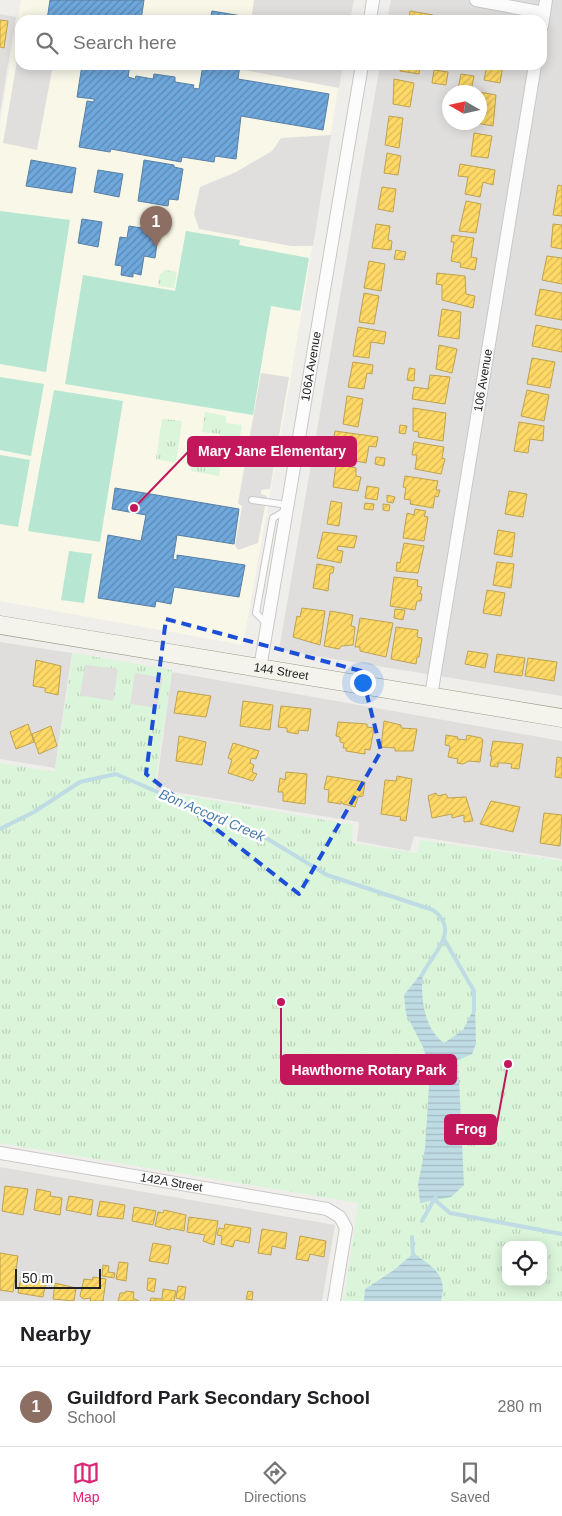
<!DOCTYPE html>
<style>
:root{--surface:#fff;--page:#f2f2f2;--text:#202124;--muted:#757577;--line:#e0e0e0;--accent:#db2777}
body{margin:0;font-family:Helvetica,sans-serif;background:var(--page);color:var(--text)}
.controls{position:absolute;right:15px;bottom:15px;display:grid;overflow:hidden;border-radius:10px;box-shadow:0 2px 12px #0003}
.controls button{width:45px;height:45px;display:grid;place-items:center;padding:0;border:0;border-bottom:1px solid var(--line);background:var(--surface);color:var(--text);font:25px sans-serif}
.compass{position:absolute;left:442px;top:85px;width:45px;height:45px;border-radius:50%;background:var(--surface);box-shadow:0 2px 12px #0003;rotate:279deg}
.scale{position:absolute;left:15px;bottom:12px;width:86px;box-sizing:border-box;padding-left:5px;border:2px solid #222;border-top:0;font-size:14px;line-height:18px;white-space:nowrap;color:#222;-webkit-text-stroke:4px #fff;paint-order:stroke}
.you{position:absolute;left:362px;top:682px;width:18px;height:18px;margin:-12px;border:4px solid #fff;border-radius:50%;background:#1a73e8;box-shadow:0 0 0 8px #1a73e833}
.badge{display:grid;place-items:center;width:32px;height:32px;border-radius:50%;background:var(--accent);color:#fff;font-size:16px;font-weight:700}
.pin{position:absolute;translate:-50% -41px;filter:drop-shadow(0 1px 2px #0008)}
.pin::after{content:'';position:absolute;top:26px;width:18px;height:15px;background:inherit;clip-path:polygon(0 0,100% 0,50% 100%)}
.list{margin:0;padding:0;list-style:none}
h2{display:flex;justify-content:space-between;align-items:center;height:65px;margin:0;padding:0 20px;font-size:21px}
h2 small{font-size:16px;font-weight:400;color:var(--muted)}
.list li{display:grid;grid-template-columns:32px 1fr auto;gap:15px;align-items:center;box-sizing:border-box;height:80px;padding:0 20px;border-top:1px solid var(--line)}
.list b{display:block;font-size:19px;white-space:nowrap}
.list p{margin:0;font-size:16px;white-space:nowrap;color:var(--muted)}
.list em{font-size:16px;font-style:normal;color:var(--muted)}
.icon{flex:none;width:28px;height:28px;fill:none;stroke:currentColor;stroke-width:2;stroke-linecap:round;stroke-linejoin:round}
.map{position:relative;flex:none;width:562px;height:1301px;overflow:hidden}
.search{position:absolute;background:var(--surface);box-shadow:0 2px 12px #0003;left:15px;right:15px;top:15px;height:55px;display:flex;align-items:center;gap:12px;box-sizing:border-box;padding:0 18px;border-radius:15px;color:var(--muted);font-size:19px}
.sheet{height:145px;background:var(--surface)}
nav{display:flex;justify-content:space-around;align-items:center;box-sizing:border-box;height:70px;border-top:1px solid var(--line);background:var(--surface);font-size:14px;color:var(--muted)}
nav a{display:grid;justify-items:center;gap:2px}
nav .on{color:var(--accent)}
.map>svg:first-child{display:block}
.residential{fill:#dfdedc;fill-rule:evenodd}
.education{fill:#f8f7e8}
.park{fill:url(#park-tufts);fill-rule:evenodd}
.pitch{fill:#b7e6d2}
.parking{fill:#e0dfde}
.water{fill:url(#water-rules)}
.homes{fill:url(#homes-hatch);stroke:#bda252}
.schools{fill:url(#schools-hatch);stroke:#5880a4}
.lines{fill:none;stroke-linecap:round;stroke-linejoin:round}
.stream{stroke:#bfdbe3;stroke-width:4}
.lane-casing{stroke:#c9c8c7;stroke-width:8}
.street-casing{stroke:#c9c8c7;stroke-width:14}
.secondary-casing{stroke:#999a82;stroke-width:19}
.lane{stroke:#fdfcfc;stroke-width:6}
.street{stroke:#fdfcfc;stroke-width:12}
.secondary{stroke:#f4f4ed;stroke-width:18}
.marked{fill:none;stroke:#1d4ed8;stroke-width:4;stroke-dasharray:10 6;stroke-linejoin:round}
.labels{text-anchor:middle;stroke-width:5;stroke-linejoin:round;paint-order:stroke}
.street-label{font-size:12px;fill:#222;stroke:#fff}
.water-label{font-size:14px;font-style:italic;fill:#4a7aab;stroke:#fff}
.leader{fill:none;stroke:#c2185b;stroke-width:2}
.callout-dot{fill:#c2185b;stroke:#fff;stroke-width:2}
.callout{fill:#c2185b;stroke:#c2185b;stroke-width:2}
.callout-label{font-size:14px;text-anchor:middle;font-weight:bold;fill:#fff}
</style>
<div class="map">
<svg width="562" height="1301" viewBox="0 0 562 1301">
<defs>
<pattern id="park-tufts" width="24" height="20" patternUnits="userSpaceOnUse" patternTransform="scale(1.25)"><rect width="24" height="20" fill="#daf5da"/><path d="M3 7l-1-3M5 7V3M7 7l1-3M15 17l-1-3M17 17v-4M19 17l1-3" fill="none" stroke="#bbd2bb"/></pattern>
<pattern id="water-rules" width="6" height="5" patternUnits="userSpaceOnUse" patternTransform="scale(1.25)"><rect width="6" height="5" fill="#bfdbe3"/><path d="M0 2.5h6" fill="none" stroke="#a4bcc2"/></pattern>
<pattern id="homes-hatch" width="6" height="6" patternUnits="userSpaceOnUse" patternTransform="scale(1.25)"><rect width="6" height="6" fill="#ffd966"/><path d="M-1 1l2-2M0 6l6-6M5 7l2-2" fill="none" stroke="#daba58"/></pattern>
<pattern id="schools-hatch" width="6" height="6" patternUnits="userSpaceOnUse" patternTransform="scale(1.25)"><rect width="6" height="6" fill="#6fa8dc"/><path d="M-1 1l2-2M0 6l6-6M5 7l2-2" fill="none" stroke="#5b88b2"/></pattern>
</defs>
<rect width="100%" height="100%" fill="#f0eeeb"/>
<path class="residential" d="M 391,0 L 562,0 L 562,696 L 279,650 L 380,65 L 542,65 L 542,20 L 387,20 ZM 450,92 L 480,92 L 480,122 L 450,122 Z
M 0,14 L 16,17 L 0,112 Z
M 0,642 L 72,653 L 55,768 L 0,759 Z
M 172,672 L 562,741 L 562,859 L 414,836 L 410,851 L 357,841 L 359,822 L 156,789 Z
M 0,1167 L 335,1225 L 322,1301 L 0,1301 Z"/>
<path class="education" d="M 21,0 L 353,0 L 350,20 L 20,20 L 20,65 L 342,65 L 291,376 L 243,645 L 0,601 L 0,123 Z"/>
<path class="park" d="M 166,270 L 177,272 L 174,288 L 158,286 L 160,274 Z
M 205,412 L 226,416 L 226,423 L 242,425 L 238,446 L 219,444 L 220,434 L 202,432 Z
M 162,419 L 182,421 L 176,463 L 156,459 Z
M 199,440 L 209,442 L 219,450 L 218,455 L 222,456 L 219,476 L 191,471 L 193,449 L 198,450 Z
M 73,653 L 172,670 L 154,790 L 353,825 L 352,843 L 417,853 L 420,840 L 562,861 L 562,1301 L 344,1301 L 358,1203 L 0,1143 L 0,763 L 55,772 ZM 506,1245 L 543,1245 L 543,1282 L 506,1282 Z"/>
<path class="pitch" d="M 0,211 L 70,220 L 46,372 L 0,364 Z
M 186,231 L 240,240 L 239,245 L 309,258 L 300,311 L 271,306 L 253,415 L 65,384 L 83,275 L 175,291 Z
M 0,377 L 44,384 L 31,456 L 0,450 Z
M 54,390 L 123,401 L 100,542 L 28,531 Z
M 0,455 L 30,460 L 18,527 L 0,524 Z
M 69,551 L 92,554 L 84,603 L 61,600 Z"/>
<path class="parking" d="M 254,0 L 354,0 L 350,20 L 251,20 Z
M 19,49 L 20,65 L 53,65 L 37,150 L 3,143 Z
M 244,65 L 343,65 L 339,88 L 244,70 Z
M 331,135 L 313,246 L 291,246 L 199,229 L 194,214 L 200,187 L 236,172 L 272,151 L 281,138 Z
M 261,373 L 289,377 L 270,489 L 261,490 L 261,494 L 267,496 L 258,543 L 238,550 L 235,546 L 242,506 L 238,503 Z
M 85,665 L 118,669 L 113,701 L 80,695 Z
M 135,673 L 163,678 L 157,708 L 130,704 Z"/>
<path class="water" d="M 423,971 C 420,995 423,1028 444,1043 L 463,1030 L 475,1006 L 476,1044 L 472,1054 L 458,1060 L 464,1185 L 451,1197 L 420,1203 L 418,1184 L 425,1149 L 430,1070 L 423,1047 L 406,1014 L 404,995 Z
M 414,1253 C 433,1268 448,1274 441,1301 L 364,1301 L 365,1289 L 394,1270 Z"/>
<path class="homes" d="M 410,11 L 433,15 L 433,20 L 409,20 Z
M 0,20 L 8,21 L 4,48 L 0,47 Z
M 400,65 L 420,65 L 419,74 L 400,71 Z
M 487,65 L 503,65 L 500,83 L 484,80 Z
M 434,70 L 448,72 L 446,85 L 432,83 Z
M 461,74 L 474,76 L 471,91 L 458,89 Z
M 394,79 L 414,83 L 410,107 L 393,104 Z
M 479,92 L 496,95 L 493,126 L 476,123 L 480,122 Z
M 389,116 L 403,118 L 399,148 L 385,145 Z
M 474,133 L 492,136 L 488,158 L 471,156 Z
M 387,153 L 401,156 L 398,175 L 384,173 Z
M 460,164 L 495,170 L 493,185 L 483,182 L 480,197 L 465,194 L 468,177 L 458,176 Z
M 558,185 L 562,186 L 562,216 L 553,215 Z
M 382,187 L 396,189 L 393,212 L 378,209 Z
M 466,201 L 481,204 L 476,233 L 459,231 Z
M 376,224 L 390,226 L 388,240 L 392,241 L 391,250 L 372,248 Z
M 553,224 L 562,225 L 562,249 L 551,247 Z
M 452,235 L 474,238 L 471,257 L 477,258 L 475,270 L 460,267 L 461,263 L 451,261 L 454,242 L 451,242 Z
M 396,250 L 406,252 L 404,260 L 394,259 Z
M 547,256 L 562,258 L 562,284 L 542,280 Z
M 369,261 L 385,264 L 381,291 L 364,288 Z
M 437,273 L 465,276 L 466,294 L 475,296 L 473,308 L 442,300 L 442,285 L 436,284 Z
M 540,289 L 562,293 L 562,320 L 535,315 Z
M 364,293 L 379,296 L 374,324 L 359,322 Z
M 442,309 L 461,312 L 459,339 L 438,336 Z
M 536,325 L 562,330 L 562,352 L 532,346 Z
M 358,327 L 386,332 L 384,344 L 371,342 L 369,358 L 353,356 Z
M 439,345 L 457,349 L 452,373 L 436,369 Z
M 532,358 L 555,362 L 550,388 L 527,384 Z
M 353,362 L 373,365 L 372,374 L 367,373 L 364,389 L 348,387 Z
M 409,368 L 415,369 L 414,381 L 407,380 Z
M 430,375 L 450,377 L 445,404 L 412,399 L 414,387 L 428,389 Z
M 527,390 L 549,395 L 544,421 L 521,416 Z
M 347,396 L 363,399 L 358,427 L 343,424 Z
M 413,408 L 446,413 L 443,441 L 418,437 L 419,432 L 413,431 Z
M 519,422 L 544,426 L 543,441 L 530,439 L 528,453 L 514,451 Z
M 400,425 L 407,426 L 405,434 L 399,433 Z
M 335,431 L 378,437 L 376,447 L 369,446 L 366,463 L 331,456 Z
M 414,442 L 444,447 L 442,458 L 445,459 L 441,474 L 415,469 L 417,455 L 412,455 Z
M 376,457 L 385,458 L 384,466 L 375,464 Z
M 336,464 L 356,468 L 356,476 L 361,477 L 358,491 L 333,487 Z
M 405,476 L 438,481 L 436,490 L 440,490 L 438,497 L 435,496 L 433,508 L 410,504 L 411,500 L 404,499 L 406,488 L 403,487 Z
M 367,486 L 379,488 L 377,500 L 365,498 Z
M 509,491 L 527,494 L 523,517 L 505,514 Z
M 387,495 L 395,497 L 393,503 L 387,502 Z
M 331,501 L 342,503 L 339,526 L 327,524 Z
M 365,503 L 374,504 L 373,510 L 364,509 Z
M 383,504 L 390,505 L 389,511 L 383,510 Z
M 415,509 L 426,511 L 424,516 L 428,517 L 424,541 L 403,538 L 407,513 L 414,515 Z
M 498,530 L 515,533 L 512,557 L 494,554 Z
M 323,532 L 357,536 L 354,548 L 338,546 L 337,550 L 343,551 L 341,563 L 317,558 Z
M 404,543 L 424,546 L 418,573 L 396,571 L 397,562 L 400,563 Z
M 497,562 L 514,564 L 511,588 L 493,585 Z
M 317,564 L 334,567 L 333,573 L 330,573 L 328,591 L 313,588 Z
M 394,577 L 418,580 L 417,586 L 422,587 L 420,594 L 422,594 L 421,601 L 417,601 L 415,610 L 390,606 Z
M 487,590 L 505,593 L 501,616 L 483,613 Z
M 302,608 L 325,611 L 320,645 L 293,637 L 297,616 L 300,617 Z
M 395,609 L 405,610 L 403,620 L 394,618 Z
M 330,611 L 353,615 L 351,626 L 355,627 L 353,645 L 341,646 L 339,649 L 324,646 Z
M 360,618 L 393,623 L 386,657 L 360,651 L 360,647 L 355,647 Z
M 396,627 L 418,630 L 417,637 L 422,638 L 419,657 L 417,657 L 416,664 L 391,659 Z
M 468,651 L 488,654 L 485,668 L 465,664 Z
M 497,654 L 525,658 L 522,676 L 494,672 Z
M 528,658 L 557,662 L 554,681 L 525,676 Z
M 36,660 L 61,666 L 58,695 L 45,692 L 45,688 L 33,686 Z
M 178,691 L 211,696 L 206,717 L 174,713 Z
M 243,701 L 273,705 L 270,730 L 240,726 Z
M 281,706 L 311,709 L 308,731 L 299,730 L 298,734 L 287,732 L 287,728 L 278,727 Z
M 384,721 L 401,725 L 401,728 L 417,729 L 413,751 L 395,751 L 395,748 L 381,747 Z
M 338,722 L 367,724 L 367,727 L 374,728 L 370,750 L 365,749 L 365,754 L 346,751 L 346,748 L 343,748 L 344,743 L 340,742 L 340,737 L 336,736 Z
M 28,724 L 34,742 L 16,749 L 10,732 Z
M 51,726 L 57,746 L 39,754 L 32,734 Z
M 446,735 L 458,737 L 457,739 L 466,740 L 467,735 L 481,738 L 483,740 L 480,762 L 469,761 L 463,764 L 457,763 L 458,759 L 448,757 L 450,746 L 445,745 Z
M 179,736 L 206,742 L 202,765 L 176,761 Z
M 493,741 L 523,744 L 519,769 L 511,768 L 512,764 L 505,763 L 498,763 L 498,767 L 490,766 L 492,756 L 490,756 Z
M 233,743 L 259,751 L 256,759 L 251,758 L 250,763 L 254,765 L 252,772 L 257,774 L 253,781 L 228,773 L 232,760 L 228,758 Z
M 557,757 L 562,758 L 562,778 L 555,777 Z
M 286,772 L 307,774 L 305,804 L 283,801 L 283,792 L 278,792 L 280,778 L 285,780 Z
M 327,776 L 365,782 L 363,796 L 358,797 L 355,807 L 343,804 L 341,801 L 341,804 L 328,802 L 329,790 L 324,789 Z
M 397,776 L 412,779 L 406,821 L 400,820 L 401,817 L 381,814 L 385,780 L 396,781 Z
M 436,793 L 438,796 L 446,794 L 448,798 L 466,797 L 473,821 L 464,822 L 464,815 L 452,818 L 452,814 L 432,818 L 428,796 Z
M 491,801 L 520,807 L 513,832 L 480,824 Z
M 544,813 L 562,815 L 560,846 L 540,843 Z
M 5,1186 L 28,1189 L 23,1215 L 2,1211 Z
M 37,1189 L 51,1192 L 50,1196 L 62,1198 L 60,1215 L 34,1210 Z
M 69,1196 L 93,1200 L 91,1215 L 66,1210 Z
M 100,1201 L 125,1205 L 123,1219 L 97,1216 Z
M 134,1207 L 156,1211 L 153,1225 L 132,1221 Z
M 164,1210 L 186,1215 L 184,1231 L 170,1228 L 170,1230 L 155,1226 L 158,1212 L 163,1213 Z
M 189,1217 L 218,1221 L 214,1245 L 203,1241 L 205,1235 L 187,1232 Z
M 225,1224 L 251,1228 L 249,1243 L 235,1240 L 233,1247 L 221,1244 L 222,1236 L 217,1235 L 219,1228 L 224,1229 Z
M 262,1229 L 287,1233 L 285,1249 L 272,1246 L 271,1255 L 258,1253 Z
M 300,1236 L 326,1241 L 324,1257 L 310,1254 L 308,1261 L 296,1259 Z
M 153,1243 L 171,1246 L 168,1264 L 149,1261 Z
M 0,1253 L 18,1256 L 13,1292 L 0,1290 Z
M 119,1262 L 128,1263 L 126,1281 L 116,1279 Z
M 103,1265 L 109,1266 L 108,1272 L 115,1273 L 114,1278 L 102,1276 Z
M 21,1277 L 46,1281 L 43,1297 L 18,1293 Z
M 93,1277 L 106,1279 L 103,1301 L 90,1301 L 91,1298 L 83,1299 L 80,1296 L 84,1279 L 92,1280 Z
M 148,1278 L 156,1279 L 154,1292 L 147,1290 Z
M 55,1283 L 76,1288 L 74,1301 L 53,1299 Z
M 178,1286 L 186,1287 L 184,1300 L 176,1298 Z
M 163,1289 L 176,1291 L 174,1301 L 150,1301 L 151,1298 L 162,1299 Z
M 126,1291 L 134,1292 L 133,1298 L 139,1301 L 118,1301 L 120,1293 L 125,1293 Z
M 248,1291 L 253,1292 L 252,1300 L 246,1299 Z"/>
<path class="schools" d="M 50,0 L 144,0 L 141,20 L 47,20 Z
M 212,11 L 248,17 L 248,20 L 210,20 Z
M 82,65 L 130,65 L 128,77 L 135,79 L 136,76 L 153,79 L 154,74 L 175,77 L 175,82 L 194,85 L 193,88 L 199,89 L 203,65 L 240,65 L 238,79 L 329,94 L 323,130 L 241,116 L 236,159 L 215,156 L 214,162 L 182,157 L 181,162 L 111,149 L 110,152 L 79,147 L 87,101 L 94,102 L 94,99 L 77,97 Z
M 31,160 L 76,168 L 72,193 L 26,186 Z
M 144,160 L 174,165 L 174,167 L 183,169 L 178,200 L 169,199 L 168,206 L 138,201 Z
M 98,170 L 123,174 L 119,197 L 94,192 Z
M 82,219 L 102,222 L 98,247 L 78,243 Z
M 129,226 L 148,229 L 147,235 L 158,237 L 155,258 L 144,256 L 141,275 L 133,273 L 133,277 L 121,275 L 122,266 L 115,265 L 120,237 L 127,238 Z
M 115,488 L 239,509 L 234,544 L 177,535 L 173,559 L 177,560 L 177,555 L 245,565 L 239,597 L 174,587 L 171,604 L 156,601 L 155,607 L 98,598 L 108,535 L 141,541 L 146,515 L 112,509 Z"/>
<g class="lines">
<path class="stream" d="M 0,829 L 34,812 L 80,782 L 116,774 L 227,822 L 258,833 L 327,875 L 433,910 C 462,931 431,955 422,975
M 444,939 L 474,991 L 474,1011
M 435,1200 L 450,1213 L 562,1234
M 422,1221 L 436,1196
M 412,1237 L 413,1256"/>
<defs>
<path id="lane" d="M 252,500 L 288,505
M 267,624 L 256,613 L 273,518 L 287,510"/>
<g id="street">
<path d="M 476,0 L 544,13"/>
<path d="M 370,20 L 373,0"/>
<path d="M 542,26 L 546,0"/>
<path id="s1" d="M 260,668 L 362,65"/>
<path id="s2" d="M 431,696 L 535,65"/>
<path id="s3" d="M 0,1153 L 327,1209 L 340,1217 L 346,1228 L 334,1301"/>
</g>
<g id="secondary">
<path id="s4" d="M 0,625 L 562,718"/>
</g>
</defs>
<use href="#lane" class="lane-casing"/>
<use href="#street" class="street-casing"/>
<use href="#secondary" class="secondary-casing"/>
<use href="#lane" class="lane"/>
<use href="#street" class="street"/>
<use href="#secondary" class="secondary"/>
</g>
<path class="marked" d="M 166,619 L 361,671 L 381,751 L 299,894 L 146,774 Z"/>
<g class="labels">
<g class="street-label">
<text dy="4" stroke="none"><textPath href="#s1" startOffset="306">106A Avenue</textPath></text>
<text dy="4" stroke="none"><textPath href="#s2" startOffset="320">106 Avenue</textPath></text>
<text dy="4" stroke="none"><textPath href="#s4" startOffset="285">144 Street</textPath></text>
<text dy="4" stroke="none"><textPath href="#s3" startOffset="174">142A Street</textPath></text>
</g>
<g class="water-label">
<text transform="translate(212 815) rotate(23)" y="5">Bon Accord Creek</text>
</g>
</g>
<path class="leader" d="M134 508L188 452M281 1002L281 1070M508 1064L496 1129"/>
<g class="callout-dot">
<circle cx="134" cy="508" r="5"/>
<circle cx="281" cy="1002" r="5"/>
<circle cx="508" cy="1064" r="5"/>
</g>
<g class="callout">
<rect x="188" y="437" width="168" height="29" rx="5"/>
<rect x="281" y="1055" width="175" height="29" rx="5"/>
<rect x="445" y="1115" width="51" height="29" rx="5"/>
</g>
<g class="callout-label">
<text x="272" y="456">Mary Jane Elementary</text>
<text x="369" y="1075">Hawthorne Rotary Park</text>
<text x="471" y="1134">Frog</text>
</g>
</svg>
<div class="controls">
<button><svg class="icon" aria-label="locate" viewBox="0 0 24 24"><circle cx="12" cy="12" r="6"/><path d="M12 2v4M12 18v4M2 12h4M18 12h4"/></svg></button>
</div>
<svg class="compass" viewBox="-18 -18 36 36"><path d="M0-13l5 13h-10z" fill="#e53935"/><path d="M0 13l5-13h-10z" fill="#757577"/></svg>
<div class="scale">50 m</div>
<div class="you"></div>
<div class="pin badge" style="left:156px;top:247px;background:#8d6e63">1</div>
<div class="search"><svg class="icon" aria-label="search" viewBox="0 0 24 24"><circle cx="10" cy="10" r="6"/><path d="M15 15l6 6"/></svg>Search here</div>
</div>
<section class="sheet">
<h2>Nearby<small></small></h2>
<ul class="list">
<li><span class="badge" style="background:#8d6e63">1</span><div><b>Guildford Park Secondary School</b><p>School</p></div><em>280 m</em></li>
</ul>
</section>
<nav>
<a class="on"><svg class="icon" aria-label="map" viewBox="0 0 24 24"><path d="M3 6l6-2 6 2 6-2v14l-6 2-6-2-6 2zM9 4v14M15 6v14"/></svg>Map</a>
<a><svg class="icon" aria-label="directions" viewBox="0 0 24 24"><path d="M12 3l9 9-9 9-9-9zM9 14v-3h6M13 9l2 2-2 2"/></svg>Directions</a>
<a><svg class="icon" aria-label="saved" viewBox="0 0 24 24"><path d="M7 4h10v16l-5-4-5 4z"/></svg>Saved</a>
</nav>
